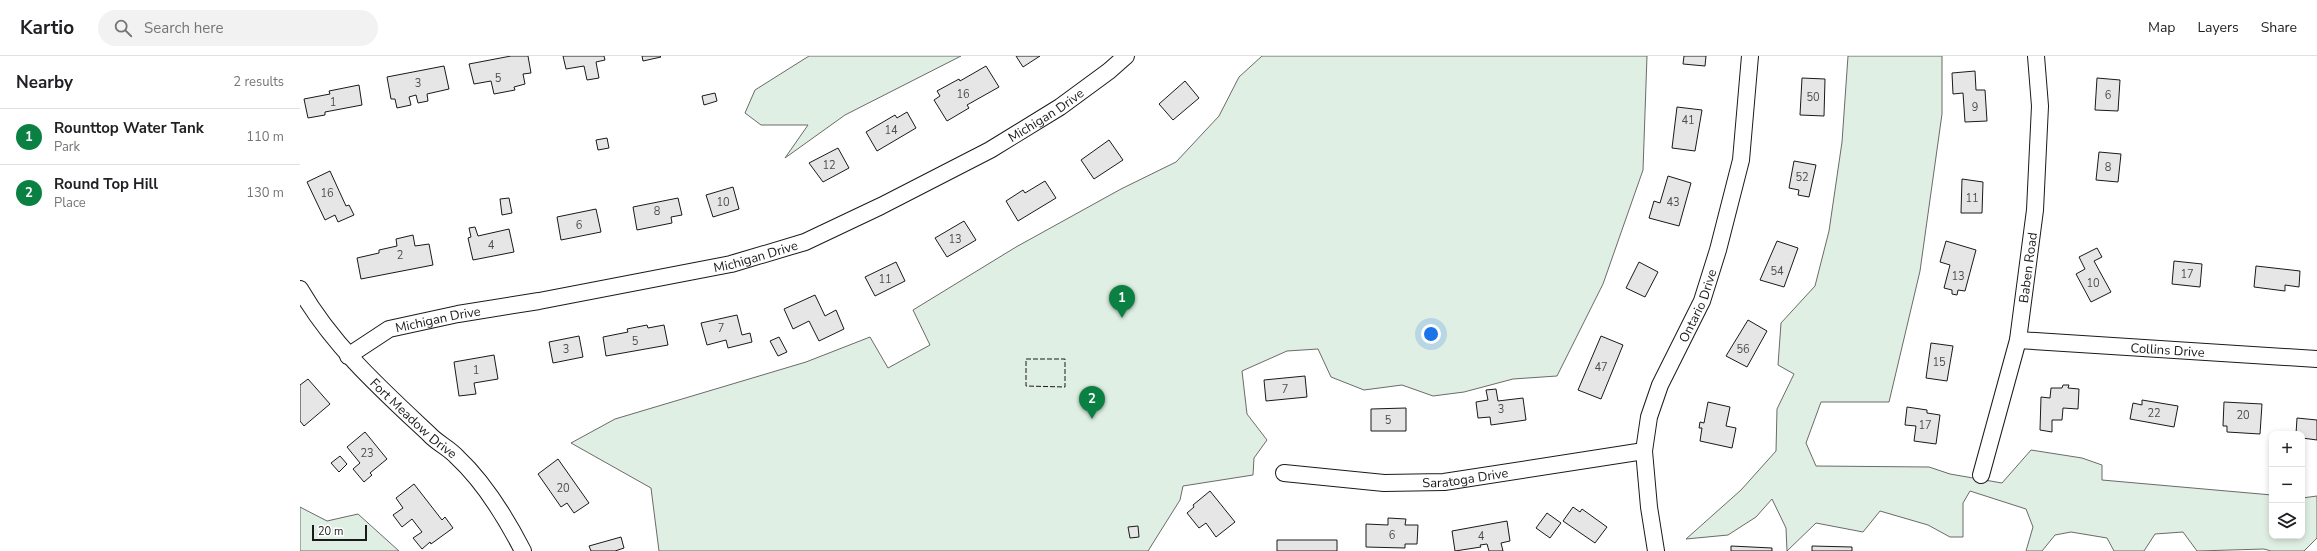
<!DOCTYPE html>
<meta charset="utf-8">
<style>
:root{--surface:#fff;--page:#f2f2f2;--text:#202124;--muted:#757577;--line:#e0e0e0;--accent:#0b8043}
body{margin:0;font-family:"Nunito Sans",sans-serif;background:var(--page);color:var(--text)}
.controls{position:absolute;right:12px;bottom:12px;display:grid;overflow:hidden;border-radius:8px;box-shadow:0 2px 6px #0003}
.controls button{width:36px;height:36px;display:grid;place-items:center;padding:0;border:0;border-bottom:1px solid var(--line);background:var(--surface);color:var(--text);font:20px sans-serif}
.scale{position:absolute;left:12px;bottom:10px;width:55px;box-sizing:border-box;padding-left:4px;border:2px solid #1a1a1a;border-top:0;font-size:11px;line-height:14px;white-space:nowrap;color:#1a1a1a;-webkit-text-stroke:3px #fff;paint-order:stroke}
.you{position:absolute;left:1131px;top:278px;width:14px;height:14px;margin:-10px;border:3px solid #fff;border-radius:50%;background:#1a73e8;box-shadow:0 0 0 6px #1a73e833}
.badge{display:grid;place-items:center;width:26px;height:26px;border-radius:50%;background:var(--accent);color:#fff;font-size:13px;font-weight:700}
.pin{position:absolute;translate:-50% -33px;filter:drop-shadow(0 1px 2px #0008)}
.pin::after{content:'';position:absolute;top:21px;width:14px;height:12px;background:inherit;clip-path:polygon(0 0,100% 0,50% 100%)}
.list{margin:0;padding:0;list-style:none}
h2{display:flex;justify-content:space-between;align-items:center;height:52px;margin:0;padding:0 16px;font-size:17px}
h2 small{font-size:13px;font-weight:400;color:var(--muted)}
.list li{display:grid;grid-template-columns:26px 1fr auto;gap:12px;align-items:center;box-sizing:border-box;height:56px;padding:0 16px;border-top:1px solid var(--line)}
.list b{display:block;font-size:15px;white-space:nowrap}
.list p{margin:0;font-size:13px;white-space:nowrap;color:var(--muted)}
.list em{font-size:13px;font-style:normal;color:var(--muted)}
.icon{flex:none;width:22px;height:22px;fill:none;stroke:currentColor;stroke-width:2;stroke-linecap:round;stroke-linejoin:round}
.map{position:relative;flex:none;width:2017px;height:495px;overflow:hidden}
header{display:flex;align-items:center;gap:24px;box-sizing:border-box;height:56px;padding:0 20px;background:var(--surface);border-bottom:1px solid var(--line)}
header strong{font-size:19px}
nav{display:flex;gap:22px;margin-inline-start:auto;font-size:14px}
.search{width:280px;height:36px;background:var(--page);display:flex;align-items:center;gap:10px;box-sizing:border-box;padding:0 14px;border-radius:22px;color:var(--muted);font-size:15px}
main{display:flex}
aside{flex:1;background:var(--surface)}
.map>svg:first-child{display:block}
.green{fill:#e0efe3;stroke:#6a6a6a}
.building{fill:#e6e6e6;stroke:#1a1a1a}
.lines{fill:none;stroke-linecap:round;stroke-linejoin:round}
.street-casing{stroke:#1a1a1a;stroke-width:18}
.street{stroke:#fff;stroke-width:16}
.fence{stroke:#1a1a1a;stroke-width:1;stroke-dasharray:5 2;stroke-linecap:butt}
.labels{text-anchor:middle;stroke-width:3;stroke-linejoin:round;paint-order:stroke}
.number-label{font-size:11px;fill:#4d4d4d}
.street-label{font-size:13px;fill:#1a1a1a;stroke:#fff}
</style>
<header>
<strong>Kartio</strong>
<div class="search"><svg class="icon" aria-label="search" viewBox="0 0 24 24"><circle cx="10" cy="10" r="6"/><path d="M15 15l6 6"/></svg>Search here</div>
<nav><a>Map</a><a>Layers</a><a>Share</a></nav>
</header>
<main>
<aside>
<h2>Nearby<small>2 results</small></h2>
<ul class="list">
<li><span class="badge">1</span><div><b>Rounttop Water Tank</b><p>Park</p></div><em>110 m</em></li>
<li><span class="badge">2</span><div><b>Round Top Hill</b><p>Place</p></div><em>130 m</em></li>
</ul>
</aside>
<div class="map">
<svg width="2017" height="495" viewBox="0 0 2017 495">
<rect width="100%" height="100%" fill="#fff"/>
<path class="green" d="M 509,0 L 661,0 L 545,59 L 485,102 L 508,69 L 461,69 L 445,57 L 455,34 Z
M 962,0 L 1347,0 L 1343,114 L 1303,228 L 1257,320 L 1213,323 L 1164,336 L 1133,340 L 1102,329 L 1064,334 L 1031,321 L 1018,293 L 987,295 L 942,315 L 947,358 L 967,384 L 954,402 L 953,419 L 883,430 L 880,444 L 848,495 L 359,495 L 351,432 L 271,387 L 315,363 L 506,306 L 570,281 L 588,312 L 630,289 L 613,254 L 716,191 L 821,133 L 876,106 L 919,60 L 939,21 Z
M 1548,0 L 1642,0 L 1642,58 L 1620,215 L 1589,346 L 1521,346 L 1506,387 L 1516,410 L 1629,411 L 1650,418 L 1702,427 L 1731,394 L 1782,402 L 1802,409 L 1802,424 L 1972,439 L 1972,480 L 2002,480 L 2002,442 L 2017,440 L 2017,482 L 2004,495 L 1971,495 L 1964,493 L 1897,495 L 1883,476 L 1855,478 L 1844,495 L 1814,495 L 1807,482 L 1771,476 L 1755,479 L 1742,495 L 1726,495 L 1733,471 L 1726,453 L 1670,435 L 1663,447 L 1663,481 L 1650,481 L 1628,469 L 1580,455 L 1563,476 L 1516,467 L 1487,495 L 1486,472 L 1472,443 L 1456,461 L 1428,479 L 1386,483 L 1441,434 L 1476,395 L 1477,353 L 1494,318 L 1478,309 L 1481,267 L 1515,230 L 1529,175 L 1542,86 Z
M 0,451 L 27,465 L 58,458 L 99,495 L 0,495 Z"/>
<path class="building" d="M 211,0 L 228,0 L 231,17 L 223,18 L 225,28 L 214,31 L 215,34 L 194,38 L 191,25 L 174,28 L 169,8 Z
M 263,0 L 304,0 L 305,4 L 296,6 L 299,22 L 287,24 L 284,10 L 266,13 Z
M 342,0 L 360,0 L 361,1 L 343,5 Z
M 716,0 L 740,0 L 723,11 Z
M 1384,0 L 1406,0 L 1405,10 L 1383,8 Z
M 144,10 L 149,33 L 127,38 L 128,45 L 118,47 L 116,39 L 109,41 L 111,49 L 97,52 L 95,43 L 91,43 L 87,21 Z
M 686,10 L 699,31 L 667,49 L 669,52 L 647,65 L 634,44 L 640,40 L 637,35 L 659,23 L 660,25 Z
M 1675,15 L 1676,34 L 1685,34 L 1687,65 L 1665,66 L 1663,37 L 1653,38 L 1652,17 Z
M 1502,22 L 1525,23 L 1524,60 L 1500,59 Z
M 1797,22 L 1820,24 L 1818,55 L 1795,54 Z
M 885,25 L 899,42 L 873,64 L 859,48 Z
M 59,29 L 62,49 L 25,56 L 25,59 L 8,62 L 4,43 L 30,38 L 29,35 Z
M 415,37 L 417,45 L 404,49 L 402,40 Z
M 1377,51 L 1402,54 L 1395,95 L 1372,92 Z
M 607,56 L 616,72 L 577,95 L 566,76 L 595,59 L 597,62 Z
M 307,82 L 309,92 L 298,94 L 296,84 Z
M 809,84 L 823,104 L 794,123 L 781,104 Z
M 538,92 L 549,112 L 523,126 L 509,107 Z
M 1799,96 L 1821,98 L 1818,126 L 1796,124 Z
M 1494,105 L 1516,109 L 1509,141 L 1498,139 L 1499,134 L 1489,132 Z
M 30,115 L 46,150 L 49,149 L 54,159 L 38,166 L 35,159 L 25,164 L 7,126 Z
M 1368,120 L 1391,127 L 1379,170 L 1349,162 L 1354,145 L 1360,147 Z
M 1662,123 L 1683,126 L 1682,157 L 1661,157 Z
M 745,125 L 756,142 L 718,165 L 706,145 L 723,134 L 725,137 Z
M 433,131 L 439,153 L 413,161 L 406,139 Z
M 209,142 L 212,157 L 202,159 L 200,143 Z
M 378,142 L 382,159 L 371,161 L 372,167 L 337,174 L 333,151 Z
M 296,153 L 301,176 L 261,184 L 257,161 Z
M 664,165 L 676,184 L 647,201 L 635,182 Z
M 175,171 L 178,180 L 209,173 L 214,196 L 173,204 L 168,182 L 171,181 L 169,172 Z
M 113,179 L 115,190 L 129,188 L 133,209 L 61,223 L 57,202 L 79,197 L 79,194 L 97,190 L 96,183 Z
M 1477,185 L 1498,192 L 1484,231 L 1460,224 Z
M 1646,185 L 1676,194 L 1665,235 L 1658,234 L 1657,239 L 1652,238 L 1652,234 L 1644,232 L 1650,209 L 1640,206 Z
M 1797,192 L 1802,201 L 1794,205 L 1811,236 L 1791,246 L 1776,218 L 1785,213 L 1779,201 Z
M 1874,205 L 1902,208 L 1900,231 L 1872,228 Z
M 596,206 L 605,225 L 575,240 L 565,221 Z
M 1339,206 L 1358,216 L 1345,241 L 1326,232 Z
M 1956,210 L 2000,215 L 1999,231 L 1985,229 L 1985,235 L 1954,231 Z
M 515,239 L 525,260 L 536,254 L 544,273 L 519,285 L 509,265 L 493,273 L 484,253 Z
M 437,259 L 442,279 L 450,277 L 452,286 L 428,292 L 426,284 L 407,289 L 401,267 Z
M 1448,264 L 1467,275 L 1447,311 L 1426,300 Z
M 347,269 L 348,272 L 364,269 L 368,289 L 306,300 L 303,281 L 328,276 L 327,273 Z
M 279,280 L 283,301 L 253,307 L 249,286 Z
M 1301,280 L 1323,289 L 1301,343 L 1278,334 Z
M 479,281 L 487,296 L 478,300 L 470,285 Z
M 1631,287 L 1653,290 L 1647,325 L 1626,322 Z
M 194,299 L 198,323 L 174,327 L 176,338 L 159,340 L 154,306 Z
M 1005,320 L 1007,341 L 966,345 L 964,324 Z
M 8,323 L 30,348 L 4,370 L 0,365 L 0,329 Z
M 1763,329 L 1769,329 L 1768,332 L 1779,333 L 1778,353 L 1763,352 L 1762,364 L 1752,364 L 1752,376 L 1740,374 L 1741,341 L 1750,342 L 1751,332 L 1762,332 Z
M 1196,333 L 1198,345 L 1223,342 L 1226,364 L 1191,369 L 1190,361 L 1178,362 L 1176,346 L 1188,344 L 1186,334 Z
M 1842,344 L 1878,350 L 1874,371 L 1830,363 L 1833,347 L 1842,349 Z
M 1408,346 L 1430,351 L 1426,370 L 1436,372 L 1432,392 L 1400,385 L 1402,372 L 1399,372 L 1400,366 L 1404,367 Z
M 1924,346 L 1962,348 L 1960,378 L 1927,376 L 1927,370 L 1923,370 Z
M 1607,351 L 1627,354 L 1627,357 L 1640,359 L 1636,388 L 1614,385 L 1616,370 L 1605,369 Z
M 1106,352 L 1106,375 L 1071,375 L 1071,353 Z
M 1997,362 L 2017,364 L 2017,384 L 2002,382 L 2002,378 L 1996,378 Z
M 65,376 L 87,403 L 70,417 L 72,419 L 64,426 L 53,413 L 60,407 L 47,391 Z
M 40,400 L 47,408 L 39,416 L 31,407 Z
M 258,403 L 289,447 L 274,457 L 267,447 L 261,451 L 238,418 Z
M 114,428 L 142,464 L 145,461 L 153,472 L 131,488 L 130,486 L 122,493 L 113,482 L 122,476 L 112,463 L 102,471 L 93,459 L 103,452 L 96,442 Z
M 910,435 L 935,466 L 916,481 L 906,467 L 899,472 L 887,457 L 894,451 L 893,449 Z
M 1273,451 L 1280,456 L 1282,453 L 1307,471 L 1295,487 L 1263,465 Z
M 1247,457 L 1261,467 L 1250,482 L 1236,472 Z
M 1088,462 L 1106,463 L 1105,469 L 1118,469 L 1117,488 L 1105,488 L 1105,492 L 1066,491 L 1066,468 L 1088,469 Z
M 1207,465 L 1210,485 L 1201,487 L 1203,495 L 1189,495 L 1187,488 L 1180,489 L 1181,491 L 1155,495 L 1152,475 Z
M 838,470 L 839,481 L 830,482 L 828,471 Z
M 321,481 L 324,492 L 315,495 L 291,495 L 289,490 Z
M 977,484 L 1037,484 L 1037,495 L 977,495 Z
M 1431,490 L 1472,492 L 1472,495 L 1431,495 Z
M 1512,490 L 1552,491 L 1552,495 L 1512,495 Z"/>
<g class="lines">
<defs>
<g id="street">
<path id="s1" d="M 0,233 C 33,290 81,333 129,378 C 137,387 149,392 157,401 C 185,427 206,462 223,495"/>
<path id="s2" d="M 1718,284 L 2017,303"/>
<path id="s3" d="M 48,300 L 89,273 L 158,258 L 239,245 L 431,208 L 505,186 L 581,150 L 690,94 L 760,51 L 809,15 L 826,0"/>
<path id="s4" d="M 984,417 L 1084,427 L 1144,426 L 1344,395"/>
<path id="s5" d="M 1681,419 L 1718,284 L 1735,154 L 1740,50 L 1736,0"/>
<path id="s6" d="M 1356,495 L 1349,451 L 1344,395 L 1349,361 L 1360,329 L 1402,245 L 1418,194 L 1441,104 L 1450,0"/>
</g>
</defs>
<use href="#street" class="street-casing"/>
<use href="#street" class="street"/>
<path class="fence" d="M 726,303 L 765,303 L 765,331 L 726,330 Z"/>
</g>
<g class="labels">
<g class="number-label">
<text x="198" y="26">5</text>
<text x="118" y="31">3</text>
<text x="663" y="42">16</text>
<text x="1808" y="43">6</text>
<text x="1513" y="45">50</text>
<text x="33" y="50">1</text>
<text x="1675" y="55">9</text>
<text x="1388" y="68">41</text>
<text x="591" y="78">14</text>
<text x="529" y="113">12</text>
<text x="1808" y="115">8</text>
<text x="1502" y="125">52</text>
<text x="27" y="141">16</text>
<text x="1672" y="146">11</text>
<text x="423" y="150">10</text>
<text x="1373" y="150">43</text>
<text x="357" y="159">8</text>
<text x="279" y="173">6</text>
<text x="655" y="187">13</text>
<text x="191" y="193">4</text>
<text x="100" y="203">2</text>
<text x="1477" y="219">54</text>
<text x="1887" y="222">17</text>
<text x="1658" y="224">13</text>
<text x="585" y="227">11</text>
<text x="1793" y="231">10</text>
<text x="421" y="276">7</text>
<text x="335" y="289">5</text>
<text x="266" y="297">3</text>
<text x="1443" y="297">56</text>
<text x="1639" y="310">15</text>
<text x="1301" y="315">47</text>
<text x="176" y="318">1</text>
<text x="985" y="337">7</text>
<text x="1201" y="357">3</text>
<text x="1854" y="361">22</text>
<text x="1943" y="363">20</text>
<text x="1088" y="368">5</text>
<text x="1625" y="373">17</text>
<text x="67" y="401">23</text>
<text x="263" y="436">20</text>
<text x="1092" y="483">6</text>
<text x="1181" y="484">4</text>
</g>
<g class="street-label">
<text dy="5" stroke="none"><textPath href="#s3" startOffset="747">Michigan Drive</textPath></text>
<text dy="5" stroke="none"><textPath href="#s3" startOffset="423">Michigan Drive</textPath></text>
<text dy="5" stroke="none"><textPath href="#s5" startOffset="213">Baben Road</textPath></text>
<text dy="5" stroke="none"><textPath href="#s6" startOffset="257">Ontario Drive</textPath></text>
<text dy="5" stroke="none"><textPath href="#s3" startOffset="99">Michigan Drive</textPath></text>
<text dy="5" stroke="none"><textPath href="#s2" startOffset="150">Collins Drive</textPath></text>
<text dy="5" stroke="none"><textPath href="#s1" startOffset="173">Fort Meadow Drive</textPath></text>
<text dy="5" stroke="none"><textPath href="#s4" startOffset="182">Saratoga Drive</textPath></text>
</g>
</g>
</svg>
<div class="controls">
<button>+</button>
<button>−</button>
<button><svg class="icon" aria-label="layers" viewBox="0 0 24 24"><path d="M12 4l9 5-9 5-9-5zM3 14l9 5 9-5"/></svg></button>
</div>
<div class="scale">20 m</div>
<div class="you"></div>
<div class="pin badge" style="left:822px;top:262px">1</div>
<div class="pin badge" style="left:792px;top:363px">2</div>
</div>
</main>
